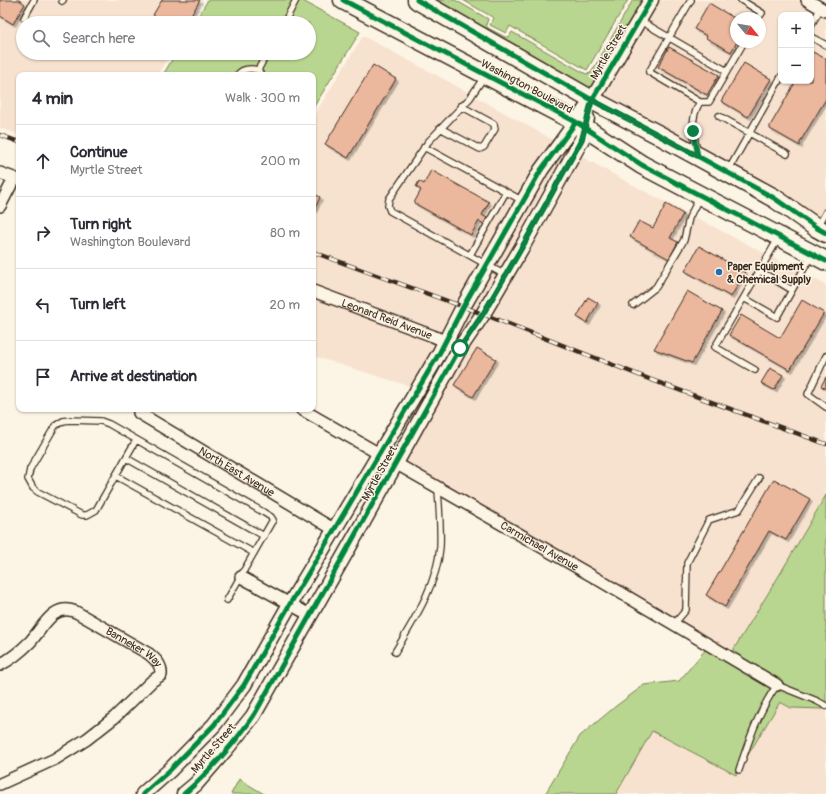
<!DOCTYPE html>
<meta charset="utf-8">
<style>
:root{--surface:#fff;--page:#f2f2f3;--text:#2b2b33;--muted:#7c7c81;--line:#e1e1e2}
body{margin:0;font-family:Pangolin,sans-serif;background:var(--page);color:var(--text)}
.controls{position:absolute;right:12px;top:12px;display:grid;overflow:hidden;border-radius:8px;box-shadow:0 1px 3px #0004}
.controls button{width:36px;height:36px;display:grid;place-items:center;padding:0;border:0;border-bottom:1px solid var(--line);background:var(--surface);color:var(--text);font:20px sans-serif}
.compass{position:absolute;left:730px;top:12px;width:36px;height:36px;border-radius:50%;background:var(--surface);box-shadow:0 1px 3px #0004;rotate:120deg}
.stop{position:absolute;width:12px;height:12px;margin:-9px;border:3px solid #0b8043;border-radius:50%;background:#fff}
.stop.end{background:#0b8043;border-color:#fff;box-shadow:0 1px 4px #0008}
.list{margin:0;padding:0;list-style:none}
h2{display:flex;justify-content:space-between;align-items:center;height:52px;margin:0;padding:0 16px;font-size:17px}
h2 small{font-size:13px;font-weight:400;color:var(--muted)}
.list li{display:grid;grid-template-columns:26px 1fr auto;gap:12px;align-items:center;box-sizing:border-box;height:72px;padding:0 16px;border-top:1px solid var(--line)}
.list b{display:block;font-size:15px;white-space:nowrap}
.list p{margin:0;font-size:13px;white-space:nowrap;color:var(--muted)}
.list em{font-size:13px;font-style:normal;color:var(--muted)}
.icon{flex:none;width:22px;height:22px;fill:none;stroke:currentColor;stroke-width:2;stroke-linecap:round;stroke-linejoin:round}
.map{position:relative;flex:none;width:826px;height:794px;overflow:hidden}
.search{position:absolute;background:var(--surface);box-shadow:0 1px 3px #0004;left:16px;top:16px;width:300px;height:44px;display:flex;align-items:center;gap:10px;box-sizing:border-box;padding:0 14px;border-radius:22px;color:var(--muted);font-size:15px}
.panel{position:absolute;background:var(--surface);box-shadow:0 1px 3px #0004;left:16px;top:72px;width:300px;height:340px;border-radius:8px}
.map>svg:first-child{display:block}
.built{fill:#f7e2cf;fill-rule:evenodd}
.green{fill:#b8d68f;stroke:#7a8056}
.building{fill:#ebb79d;stroke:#3b2a1e;filter:url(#shadow)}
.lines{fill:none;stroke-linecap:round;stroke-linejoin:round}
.service-casing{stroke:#3b2a1e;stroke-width:8}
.minor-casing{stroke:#3b2a1e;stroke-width:14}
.tertiary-casing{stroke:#3b2a1e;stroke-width:17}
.primary-casing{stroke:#3b2a1e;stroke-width:21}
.service{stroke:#fcf5e5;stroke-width:5.5}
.minor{stroke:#fcf5e5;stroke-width:11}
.tertiary{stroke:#fcf5e5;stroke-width:14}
.primary{stroke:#fcf5e5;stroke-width:18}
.rail-casing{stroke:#3b2a1e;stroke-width:4.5}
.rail{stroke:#fcf5e5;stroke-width:3;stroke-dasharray:9;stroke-linecap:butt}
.cycleway-casing{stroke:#fcf5e5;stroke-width:8}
.cycleway{stroke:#00873e;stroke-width:5}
.route{stroke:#0b8043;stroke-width:5}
.poi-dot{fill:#1f6fb2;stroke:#fcf5e5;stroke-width:1.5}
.labels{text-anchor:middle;stroke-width:3;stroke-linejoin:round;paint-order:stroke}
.street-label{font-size:11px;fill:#3b2a1e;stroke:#fcf5e5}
.poi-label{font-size:11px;font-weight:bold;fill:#3b2a1e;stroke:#fcf5e5;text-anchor:start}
</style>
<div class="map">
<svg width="826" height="794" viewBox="0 0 826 794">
<defs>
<filter id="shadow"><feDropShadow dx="2.5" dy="2.5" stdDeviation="0" flood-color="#0004"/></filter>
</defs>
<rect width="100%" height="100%" fill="#fcf5e5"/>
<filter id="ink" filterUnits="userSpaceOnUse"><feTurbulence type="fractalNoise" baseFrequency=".025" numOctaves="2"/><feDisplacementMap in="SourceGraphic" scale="8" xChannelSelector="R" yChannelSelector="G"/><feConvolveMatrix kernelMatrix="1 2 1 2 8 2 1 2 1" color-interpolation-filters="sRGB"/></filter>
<g filter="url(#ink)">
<path class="built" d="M 0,0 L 202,0 L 189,23 L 23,23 L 23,53 L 171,53 L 157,75 L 19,75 L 19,135 L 0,128 Z
M 657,0 L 798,0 L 826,17 L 826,220 L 599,98 ZM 781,15 L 811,15 L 811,81 L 781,81 ZM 736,18 L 760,18 L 760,42 L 736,42 Z
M 363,36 L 451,83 L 555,141 L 443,335 L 313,286 L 313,117 Z
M 565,147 L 569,150 L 520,240 L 478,311 L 457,342 L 453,340 L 546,173 Z
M 579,155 L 631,184 L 826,285 L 826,495 L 780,574 L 732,652 L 402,462 Z
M 313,297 L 438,344 L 412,387 L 313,356 Z
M 780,702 L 791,708 L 823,709 L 826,704 L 826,794 L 616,794 L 652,731 L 736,775 Z"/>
<path class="green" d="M 208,0 L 301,0 L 360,32 L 313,108 L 313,75 L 163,75 L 176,53 L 309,53 L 309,23 L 194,23 Z
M 427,0 L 455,0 L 488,19 L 486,25 L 488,28 L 505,37 L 509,37 L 512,32 L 586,74 L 591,73 L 633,0 L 644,0 L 590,93 Z
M 463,0 L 628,0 L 587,70 L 510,26 L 506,33 L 490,25 L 494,18 Z
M 826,495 L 826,704 L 823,709 L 791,708 L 780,702 L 736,775 L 652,731 L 616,794 L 545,794 L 580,736 L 616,706 L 644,685 L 679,681 L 706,649 L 779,692 L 784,683 L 732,652 L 780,574 Z
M 239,779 L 264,794 L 231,794 Z"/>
<path class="building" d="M 0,0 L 19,0 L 25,4 L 13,24 L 0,16 Z
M 162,0 L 200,0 L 187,23 L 167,23 L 153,15 Z
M 709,3 L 736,19 L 737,42 L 731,52 L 706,38 L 707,36 L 694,29 Z
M 669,47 L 719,75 L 707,95 L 658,67 Z
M 813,52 L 826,59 L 826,99 L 800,142 L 800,146 L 770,129 L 770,126 L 796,81 L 811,81 L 811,56 Z
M 744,63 L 771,79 L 748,117 L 721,101 Z
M 373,65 L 396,79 L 348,158 L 325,144 Z
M 431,170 L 489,202 L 482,215 L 487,218 L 484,224 L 479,221 L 471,235 L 414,203 L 421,190 L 416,187 L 419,181 L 424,184 Z
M 313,193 L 320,197 L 313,213 Z
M 666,204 L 683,214 L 670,238 L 678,242 L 669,259 L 630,237 L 639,221 L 653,228 Z
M 699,246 L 745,272 L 731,297 L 685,271 Z
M 687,291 L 722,311 L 692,363 L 654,349 Z
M 588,297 L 598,303 L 587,323 L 577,317 Z
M 802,300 L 824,313 L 790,370 L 729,335 L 741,315 L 780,338 Z
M 477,348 L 496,359 L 473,397 L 454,385 Z
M 770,368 L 783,375 L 774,390 L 761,383 Z
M 826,377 L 826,389 L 821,386 Z
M 774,479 L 810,499 L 786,540 L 769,531 L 725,607 L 706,595 Z"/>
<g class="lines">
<defs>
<path id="service" d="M 691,0 L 649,72 L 700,102 C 690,118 693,133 697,151
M 741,0 L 762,13 L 758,18
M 62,1 L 63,0
M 24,18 L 34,0
M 639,20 L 727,71
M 284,23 L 296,0
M 811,25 L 821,8
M 811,37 L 826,45
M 258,70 L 267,53
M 237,75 C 242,69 250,68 258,70 L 261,75
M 484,77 L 470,98 L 428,142 L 389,199 L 388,206 L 390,211 L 505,275
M 700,102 L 709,102 L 744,42
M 719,116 L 787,154
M 440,128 L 480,149 L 484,147 L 495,129 L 494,124 L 461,106
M 424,147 L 523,201
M 728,171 L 781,77
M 818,226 L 826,212
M 470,255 L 506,192
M 760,271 L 792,290
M 744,298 L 777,317 L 811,256
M 633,305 L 656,287 L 684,240 L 689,218 L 699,198
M 826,356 L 808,394 L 826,407
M 755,370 L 715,347 L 778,239
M 136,440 L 96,510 L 87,515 L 82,515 L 38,492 L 33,488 L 28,479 L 30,469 L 55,426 L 63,421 L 69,420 L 101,421 L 109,424 L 263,512 L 271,517 L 273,520 L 271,523 L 227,600
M 126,458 L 264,536
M 116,476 L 254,553
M 674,624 L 686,610 L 687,563 L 709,520 L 739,510 L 759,478
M 395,652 C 414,620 437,585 440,547 C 441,528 439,508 438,488
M 739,770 C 749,740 759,710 777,685 L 817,701 L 826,706"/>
<g id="minor">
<path d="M 807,0 L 826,11"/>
<path d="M 0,173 L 19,180"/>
<path d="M 0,206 L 14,179"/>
<path id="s1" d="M 313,291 L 433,336 L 460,348"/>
<path id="s2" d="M 301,409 L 594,577 L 777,685"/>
<path id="s3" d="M 139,413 L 335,530"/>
<path d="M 241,577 L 310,615"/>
<path id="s4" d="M 0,665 C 11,659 21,651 30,642 C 43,628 53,602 76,612 L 149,654 C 156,660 162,665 161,675 L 152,681 L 115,717 L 87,739 L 55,759 L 0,784"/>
</g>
<path id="tertiary" d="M 143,794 L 169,771 L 214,725 L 244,685 L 290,604 L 440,352 L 463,307 L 541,170 L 592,100 L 651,0
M 184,794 L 196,784 L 227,748 L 253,716 L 361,526 L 460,348 L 483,314 L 525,242 L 582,139 L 587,118"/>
<path id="primary" d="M 343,0 L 576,122 L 642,165 L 826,261
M 417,0 L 592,100 L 659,135 L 774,198 L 817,228 L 826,233"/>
</defs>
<use href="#service" class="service-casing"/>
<use href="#minor" class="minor-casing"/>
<use href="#tertiary" class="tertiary-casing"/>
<use href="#primary" class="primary-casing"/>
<use href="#service" class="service"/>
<use href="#minor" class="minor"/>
<use href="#tertiary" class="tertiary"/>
<use href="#primary" class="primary"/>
<defs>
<path id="rail" d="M 0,135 L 19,142
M 313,252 L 483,314 L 649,379 L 826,444"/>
</defs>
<use href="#rail" class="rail-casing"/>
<use href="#rail" class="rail"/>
<defs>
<path id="cycleway" d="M 343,0 L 576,122 L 642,165 L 826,261
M 417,0 L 592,100 L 659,135 L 774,198 L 817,228 L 826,233
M 143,794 L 169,771 L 214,725 L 244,685 L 290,604 L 440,352 L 463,307 L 541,170 L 576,122
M 184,794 C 208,773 236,742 254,715 C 260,705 265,695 271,685 L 460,348 L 483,314 L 525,242 L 582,139 L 592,100 L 651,0"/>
</defs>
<use href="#cycleway" class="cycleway-casing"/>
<use href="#cycleway" class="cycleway"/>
</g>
</g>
<g class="lines" filter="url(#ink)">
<path class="route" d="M 460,348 L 483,314 L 525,242 L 582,139 L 592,100 L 698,156 L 693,131"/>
</g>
<circle class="poi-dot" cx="719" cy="272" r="4"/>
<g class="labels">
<g class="street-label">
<text transform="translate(608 52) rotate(-60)" y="4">Myrtle Street</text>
<text transform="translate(527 86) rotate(28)" y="4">Washington Boulevard</text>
<text dy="4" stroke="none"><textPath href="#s1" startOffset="79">Leonard Reid Avenue</textPath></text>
<text dy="4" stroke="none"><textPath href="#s3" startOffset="114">North East Avenue</textPath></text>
<text transform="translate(379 473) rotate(-61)" y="4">Myrtle Street</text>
<text dy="4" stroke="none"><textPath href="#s2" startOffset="275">Carmichael Avenue</textPath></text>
<text dy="4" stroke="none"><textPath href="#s4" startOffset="166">Banneker Way</textPath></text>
<text transform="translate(213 748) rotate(-49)" y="4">Myrtle Street</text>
</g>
<g class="poi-label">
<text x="727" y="270">Paper Equipment<tspan x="727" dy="13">&amp; Chemical Supply</tspan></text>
</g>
</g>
</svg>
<div class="controls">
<button>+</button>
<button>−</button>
</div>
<svg class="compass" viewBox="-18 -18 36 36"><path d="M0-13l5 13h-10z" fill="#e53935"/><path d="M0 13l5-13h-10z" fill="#7c7c81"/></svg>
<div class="stop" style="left:460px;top:348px"></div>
<div class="stop end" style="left:693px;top:131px"></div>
<div class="search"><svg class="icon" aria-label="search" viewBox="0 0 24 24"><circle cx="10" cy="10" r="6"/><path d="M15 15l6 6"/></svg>Search here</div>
<section class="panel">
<h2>4 min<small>Walk · 300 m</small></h2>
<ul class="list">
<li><svg class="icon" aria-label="ahead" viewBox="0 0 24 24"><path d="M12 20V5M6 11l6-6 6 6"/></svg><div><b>Continue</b><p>Myrtle Street</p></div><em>200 m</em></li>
<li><svg class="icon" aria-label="right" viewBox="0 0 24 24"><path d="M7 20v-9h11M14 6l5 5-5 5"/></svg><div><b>Turn right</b><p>Washington Boulevard</p></div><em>80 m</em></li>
<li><svg class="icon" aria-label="left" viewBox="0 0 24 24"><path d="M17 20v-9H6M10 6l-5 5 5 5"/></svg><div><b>Turn left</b></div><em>20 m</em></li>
<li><svg class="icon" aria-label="arrive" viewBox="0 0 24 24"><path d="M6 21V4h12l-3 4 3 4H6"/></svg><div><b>Arrive at destination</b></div></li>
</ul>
</section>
</div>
